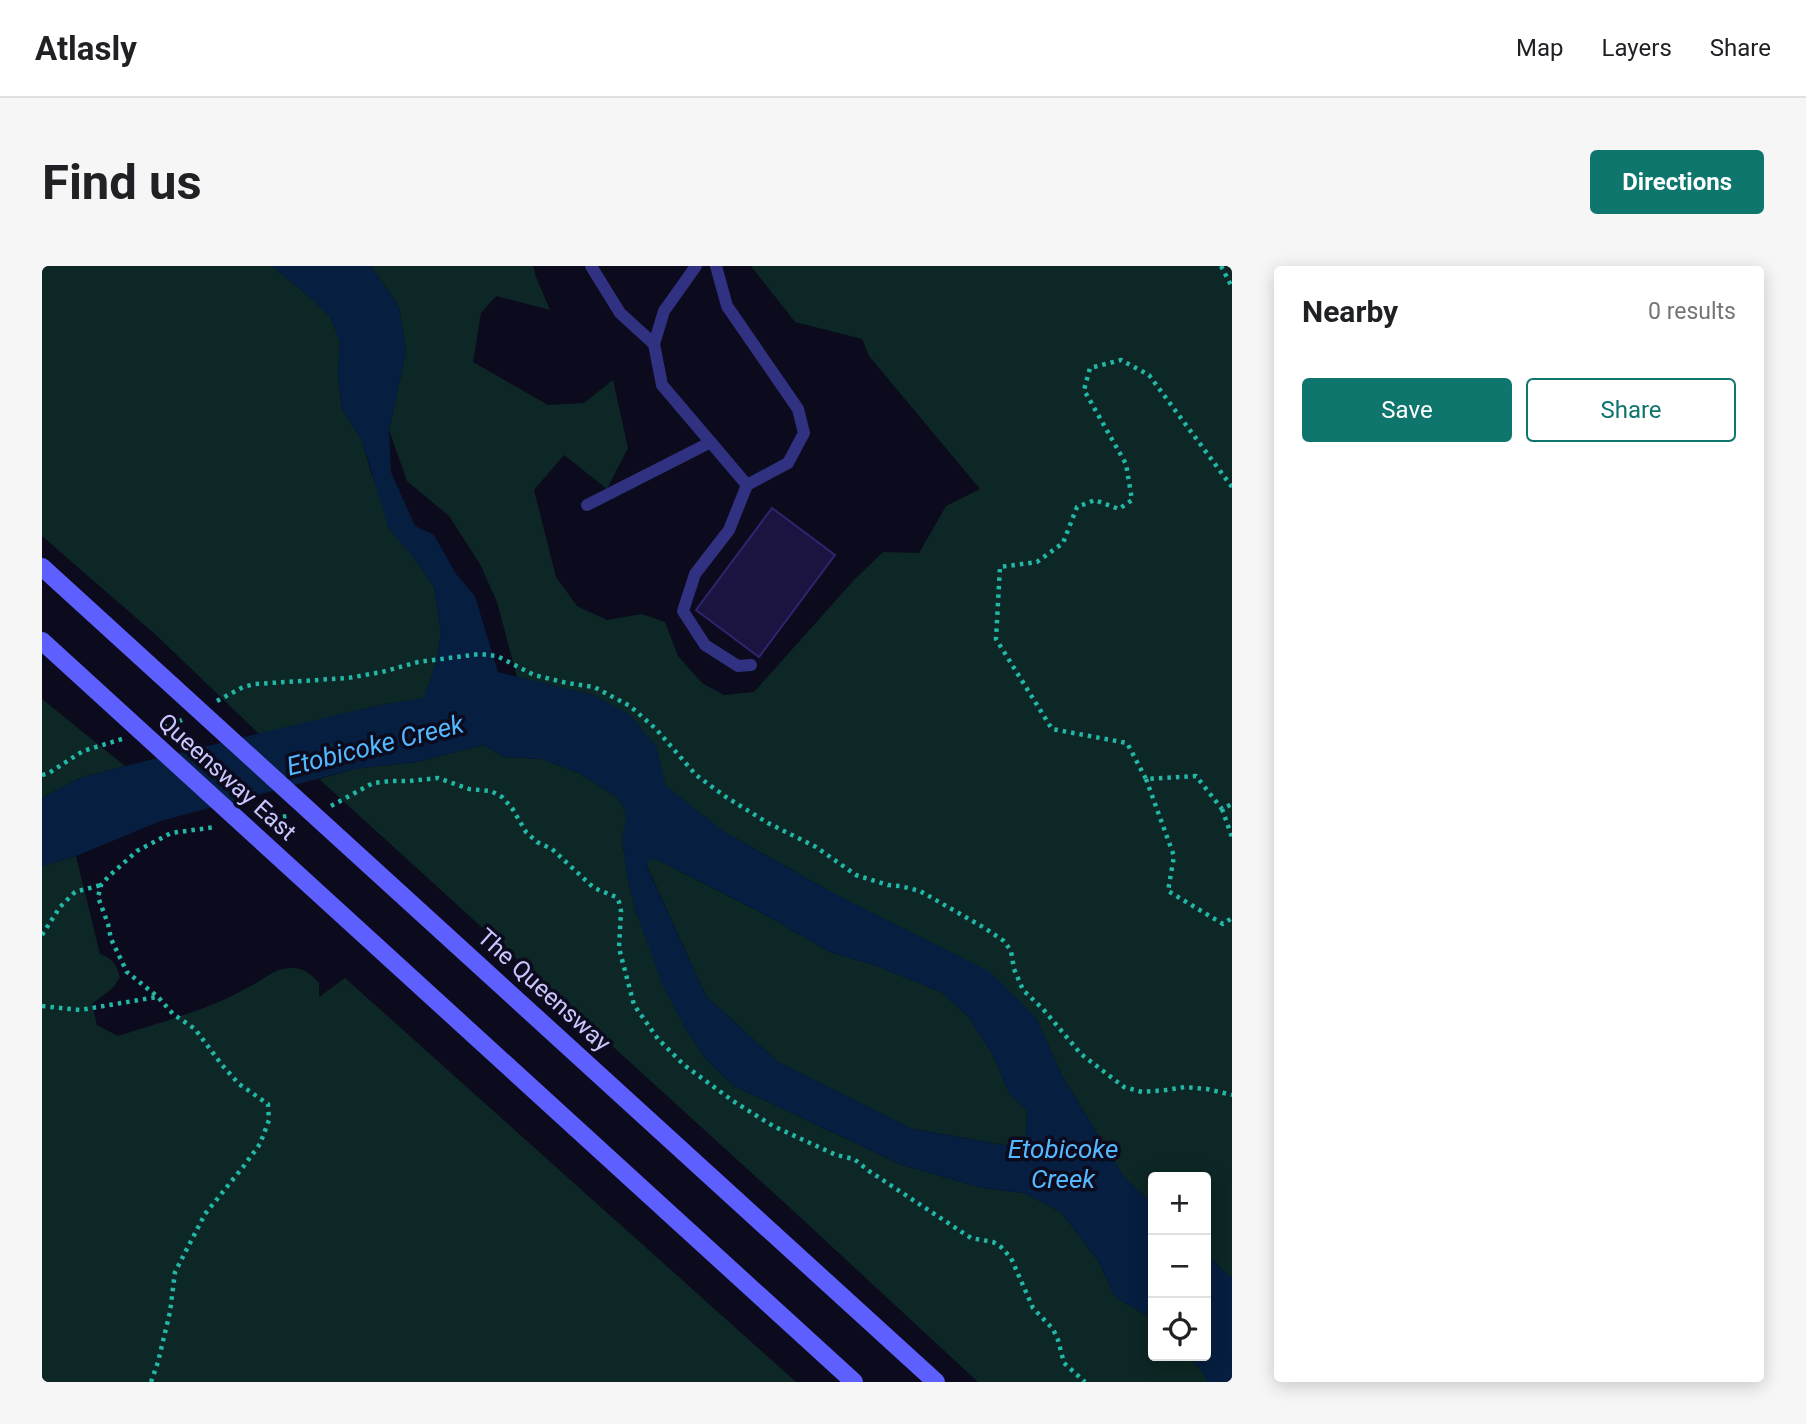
<!DOCTYPE html>
<meta charset="utf-8">
<style>
:root{--surface:#fff;--page:#f6f6f6;--text:#202124;--muted:#757577;--line:#e0e0e0;--accent:#0f766e}
body{margin:0;font-family:Roboto,sans-serif;background:var(--page);color:var(--text)}
.controls{position:absolute;right:21px;bottom:21px;display:grid;overflow:hidden;border-radius:7px;box-shadow:0 4px 18px #0003}
.controls button{width:63px;height:63px;display:grid;place-items:center;padding:0;border:0;border-bottom:2px solid var(--line);background:var(--surface);color:var(--text);font:35px sans-serif}
.list{margin:0;padding:0;list-style:none}
h2{display:flex;justify-content:space-between;align-items:center;height:91px;margin:0;padding:0 28px;font-size:30px}
h2 small{font-size:23px;font-weight:400;color:var(--muted)}
.actions{display:flex;gap:14px;padding:21px 28px}
.actions a{flex:1;padding:16px 0;border:2px solid var(--accent);border-radius:7px;text-align:center;font-size:24px;color:var(--accent)}
.actions .main{background:var(--accent);color:#fff}
.icon{flex:none;width:38px;height:38px;fill:none;stroke:currentColor;stroke-width:2;stroke-linecap:round;stroke-linejoin:round}
.map{position:relative;flex:none;width:1190px;height:1116px;overflow:hidden;border-radius:7px}
header{display:flex;align-items:center;gap:42px;box-sizing:border-box;height:98px;padding:0 35px;background:var(--surface);border-bottom:2px solid var(--line)}
header strong{font-size:33px}
nav{display:flex;gap:38px;margin-inline-start:auto;font-size:24px}
.intro{display:flex;align-items:center;justify-content:space-between;box-sizing:border-box;height:168px;padding:0 42px}
h1{margin:0;font-size:49px}
.button{padding:18px 32px;border-radius:7px;background:var(--accent);color:#fff;font-size:24px;font-weight:700}
main{display:flex;gap:42px;padding:0 42px}
aside{flex:1;background:var(--surface);border-radius:7px;box-shadow:0 4px 18px #0003}
.map>svg:first-child{display:block}
.green{fill:#0c2725}
.water{fill:#061e3f;fill-rule:evenodd}
.building{fill:#1b1440;stroke:#2f246e;stroke-width:2}
.lines{fill:none;stroke-linecap:round;stroke-linejoin:round}
.path{stroke:#22b7a7;stroke-width:4.5;stroke-dasharray:3.5 5;stroke-linecap:butt}
.lane{stroke:#303180;stroke-width:12}
.secondary{stroke:#5d60ff;stroke-width:18}
.labels{text-anchor:middle;stroke-width:7;stroke-linejoin:round;paint-order:stroke}
.street-label{font-size:24px;fill:#cac6ff;stroke:#0c0a1d}
.water-label{font-size:26px;font-style:italic;fill:#54b8ff;stroke:#0c0a1d}
</style>
<header>
<strong>Atlasly</strong>
<nav><a>Map</a><a>Layers</a><a>Share</a></nav>
</header>
<div class="intro"><h1>Find us</h1><a class="button">Directions</a></div>
<main>
<div class="map">
<svg width="1190" height="1116" viewBox="0 0 1190 1116">
<rect width="100%" height="100%" fill="#0c0a1d"/>
<path class="green" d="M 0,0 L 230,0 L 271,34 L 289,52 L 298,76 L 296,109 L 300,143 L 320,175 L 330,210 L 373,293 L 392,321 L 399,368 L 394,397 L 382,433 L 344,438 L 217,468 L 114,369 L 0,270 Z
M 329,0 L 491,0 L 494,11 L 508,44 L 454,30 L 439,47 L 431,96 L 506,139 L 542,137 L 571,114 L 586,182 L 565,223 L 522,189 L 492,224 L 514,311 L 535,340 L 565,354 L 600,348 L 623,356 L 636,390 L 660,417 L 682,429 L 712,426 L 812,314 L 841,286 L 877,287 L 904,240 L 938,223 L 827,90 L 820,73 L 753,56 L 709,0 L 1190,0 L 1190,1012 L 1164,989 L 1164,911 L 1111,911 L 1111,939 L 1082,911 L 1020,810 L 994,752 L 782,622 L 681,565 L 623,520 L 614,480 L 554,430 L 475,411 L 455,336 L 438,298 L 407,250 L 365,215 L 347,164 L 364,86 L 357,41 Z
M 0,433 L 83,500 L 38,512 L 0,532 Z
M 441,479 L 463,491 L 500,493 L 537,507 L 575,531 L 583,544 L 584,557 L 580,572 L 585,609 L 594,646 L 643,762 L 663,792 L 690,819 L 860,899 L 940,922 L 982,927 L 1019,946 L 1057,996 L 1073,1031 L 1111,1053 L 1111,1090 L 1148,1090 L 1167,1116 L 936,1116 L 746,940 L 277,513 L 312,503 L 375,496 Z
M 34,590 L 58,688 C 72,693 74,698 78,711 L 71,722 L 50,738 L 55,759 L 76,770 C 122,755 170,743 212,718 C 225,711 235,701 251,702 C 262,702 270,709 277,717 L 277,731 L 303,712 L 754,1116 L 0,1116 L 0,600 Z
M 607,593 L 615,594 L 722,648 L 788,686 L 835,700 L 899,726 L 926,750 L 951,789 L 968,829 L 985,844 L 984,872 L 974,881 L 871,863 L 735,795 L 664,730 L 605,600 Z"/>
<path class="water" d="M 230,0 L 329,0 L 357,41 L 364,86 L 347,164 L 349,206 L 373,260 L 392,269 L 414,308 L 433,330 L 456,406 L 554,430 L 588,449 L 614,480 L 624,520 L 681,565 L 782,622 L 948,706 L 994,752 L 1020,810 L 1082,911 L 1111,939 L 1111,1053 L 1073,1031 L 1057,996 L 1019,946 L 982,927 L 940,922 L 860,899 L 690,819 L 663,792 L 643,762 L 621,720 L 594,646 L 585,609 L 580,572 L 584,557 L 583,544 L 575,531 L 537,507 L 500,493 L 463,491 L 441,479 L 375,496 L 312,503 L 119,555 L 34,590 L 0,600 L 0,532 L 38,512 L 83,500 L 281,452 L 344,438 L 382,432 L 394,397 L 399,368 L 392,321 L 373,293 L 347,263 L 320,175 L 300,143 L 296,109 L 298,76 L 289,52 L 271,34 ZM 607,594 L 615,594 L 722,648 L 788,686 L 835,700 L 899,726 L 926,750 L 951,789 L 968,829 L 985,844 L 984,872 L 973,881 L 871,863 L 735,795 L 664,730 L 605,601 Z
M 1164,989 L 1190,1012 L 1190,1116 L 1167,1116 L 1148,1090 L 1164,1090 Z"/>
<path class="building" d="M 730,242 L 793,289 L 717,391 L 654,344 Z"/>
<g class="lines">
<path class="path" d="M 1179,0 L 1190,21
M 1190,221 L 1107,109 L 1079,94 L 1048,102 L 1042,124 L 1084,198 L 1090,234 L 1077,243 L 1053,234 L 1035,241 L 1021,277 L 995,296 L 958,301 L 954,373 L 1010,463 L 1085,477 L 1104,513 L 1154,510 L 1180,543 L 1190,538
M 175,435 L 201,421 L 213,418 L 306,412 L 340,406 L 376,396 L 438,388 L 455,390 L 492,409 L 525,417 L 552,421 L 588,440 L 614,463 L 654,509 L 684,531 L 726,557 L 774,581 L 814,609 L 846,619 L 858,620 L 878,625 L 941,661 L 962,675 L 969,685 L 972,703 L 981,724 L 1001,743 L 1039,788 L 1082,821 L 1100,826 L 1124,824 L 1143,821 L 1165,823 L 1190,829
M 122,461 L 140,454
M 0,509 L 7,507 L 41,485 L 80,473
M 1104,513 L 1132,590 L 1126,625 L 1181,658 L 1190,652
M 289,540 L 331,517 L 349,515 L 367,515 L 396,512 L 427,523 L 449,525 L 460,531 L 470,542 L 484,566 L 495,576 L 510,583 L 552,622 L 574,631 L 577,636 L 579,645 L 577,682 L 592,739 L 616,773 L 642,799 L 691,835 L 731,860 L 794,889 L 812,893 L 827,905 L 929,972 L 951,976 L 959,981 L 969,992 L 991,1042 L 1011,1063 L 1016,1074 L 1022,1097 L 1043,1116
M 1180,543 L 1190,571
M 224,553 L 247,550
M 0,669 L 18,641 L 33,626 L 59,619
M 0,740 L 38,744 L 115,731
M 109,1116 L 116,1096 L 128,1046 L 133,1006 L 163,948 L 201,901 L 218,878 L 227,854 L 226,838 L 197,818 L 180,799 L 153,763 L 131,748 L 116,731 L 85,706 L 69,673 L 66,658 L 56,631 L 59,619 L 66,611 L 95,585 L 129,567 L 174,561"/>
<path class="lane" d="M 549,0 L 578,47 L 612,78
M 654,0 L 622,45 L 612,78 L 620,119 L 705,219 L 687,264 L 653,308 L 641,345 L 663,379 L 696,400 L 709,399
M 674,0 L 685,40 L 756,143 L 762,167 L 746,197 L 705,219
M 545,239 L 669,176"/>
<path class="secondary" d="M 0,301 L 894,1116
M 0,375 L 812,1116"/>
</g>
<g class="labels">
<g class="street-label">
<text transform="translate(185 511) rotate(42)" y="8">Queensway East</text>
<text transform="translate(502 724) rotate(42)" y="8">The Queensway</text>
</g>
<g class="water-label">
<text transform="translate(333 479) rotate(-14)" y="9">Etobicoke Creek</text>
<text x="1021" y="892">Etobicoke<tspan x="1021" dy="30">Creek</tspan></text>
</g>
</g>
</svg>
<div class="controls">
<button>+</button>
<button>−</button>
<button><svg class="icon" aria-label="locate" viewBox="0 0 24 24"><circle cx="12" cy="12" r="6"/><path d="M12 2v4M12 18v4M2 12h4M18 12h4"/></svg></button>
</div>
</div>
<aside>
<h2>Nearby<small>0 results</small></h2>
<ul class="list">
</ul>
<div class="actions"><a class="main">Save</a><a>Share</a></div>
</aside>
</main>
